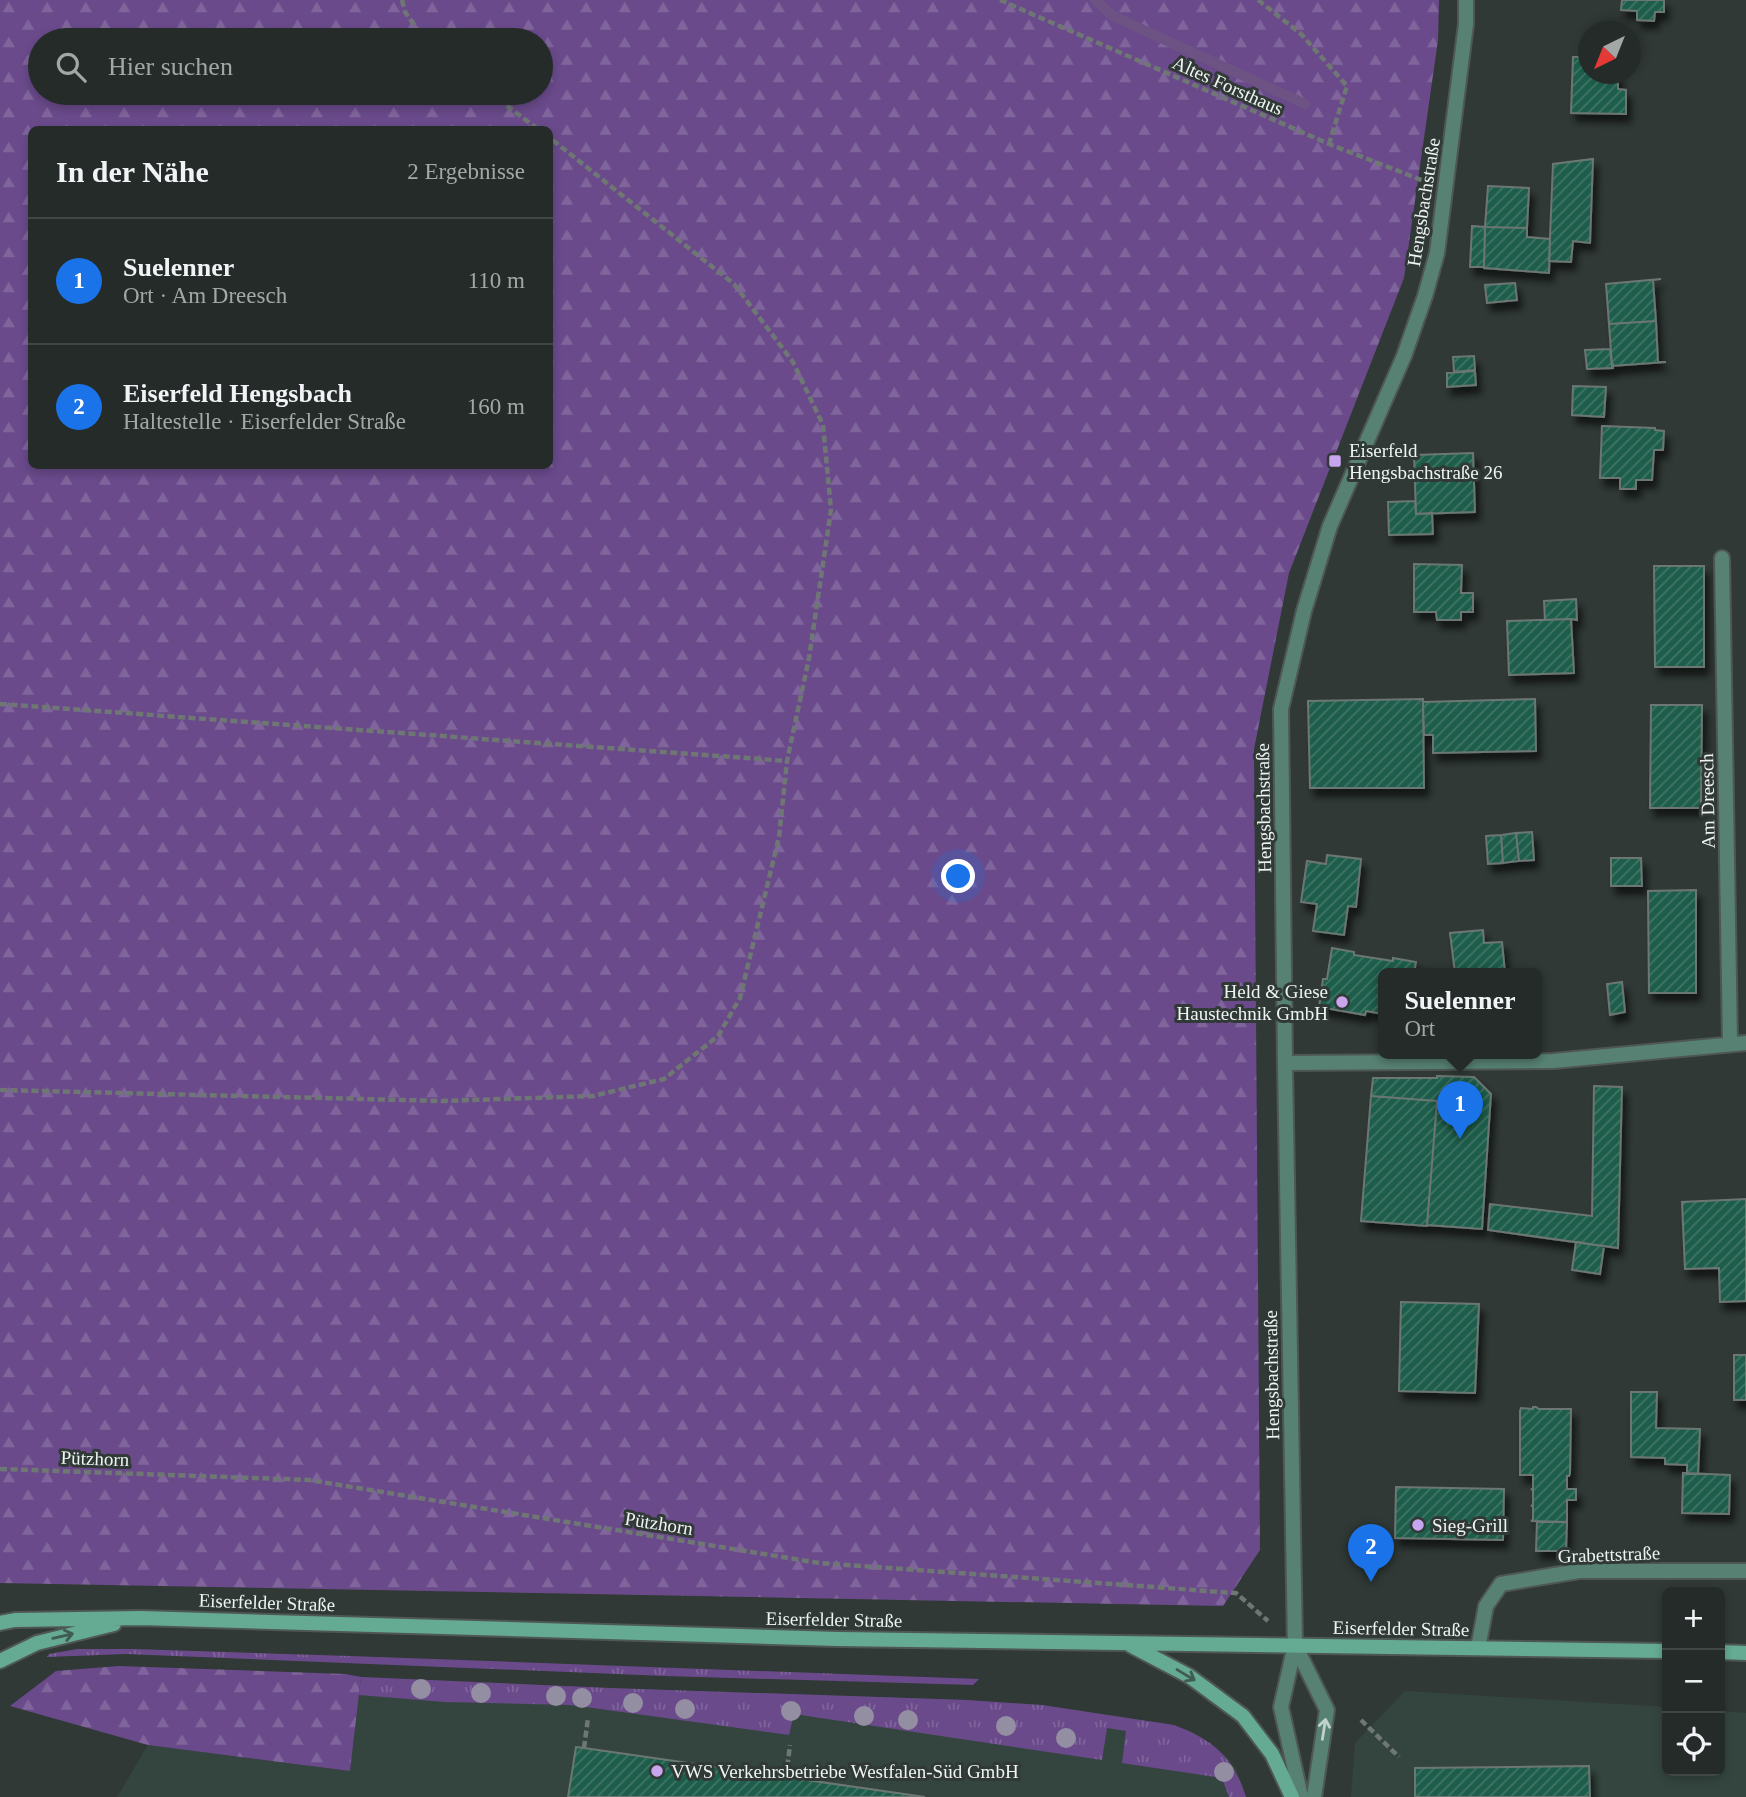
<!DOCTYPE html>
<html lang="de">
<meta charset="utf-8">
<style>
:root{--surface:#242b28;--page:#303734;--text:#f1f3f6;--muted:#a3a7a8;--line:#414745;--accent:#1a73e8}
body{margin:0;font-family:"Times New Roman",serif;background:var(--page);color:var(--text)}
.controls{position:absolute;right:21px;bottom:21px;display:grid;overflow:hidden;border-radius:10px;box-shadow:0 4px 10px #0003}
.controls button{width:63px;height:63px;display:grid;place-items:center;padding:0;border:0;border-bottom:2px solid var(--line);background:var(--surface);color:var(--text);font:35px sans-serif}
.compass{position:absolute;left:1578px;top:21px;width:63px;height:63px;border-radius:50%;background:var(--surface);box-shadow:0 4px 10px #0003;rotate:223deg}
.you{position:absolute;left:959px;top:877px;width:24px;height:24px;margin:-18px;border:5px solid #fff;border-radius:50%;background:#1a73e8;box-shadow:0 0 0 10px #1a73e833}
.badge{display:grid;place-items:center;width:46px;height:46px;border-radius:50%;background:var(--accent);color:#fff;font-size:23px;font-weight:700}
.pin{position:absolute;translate:-50% -58px;filter:drop-shadow(0 2px 4px #0008)}
.pin::after{content:'';position:absolute;top:37px;width:24px;height:21px;background:inherit;clip-path:polygon(0 0,100% 0,50% 100%)}
.popup{position:absolute;left:1378px;top:968px;width:164px;height:91px;box-sizing:border-box;display:grid;place-content:center;border-radius:10px;background:var(--surface);filter:drop-shadow(0 2px 5px #0005);font-size:23px;white-space:nowrap;color:var(--muted)}
.popup b{font-size:26px;color:var(--text)}
.popup::after{content:'';position:absolute;left:50%;top:100%;margin-left:-14px;border:14px solid transparent;border-top-color:var(--surface)}
.list{margin:0;padding:0;list-style:none}
h2{display:flex;justify-content:space-between;align-items:center;height:91px;margin:0;padding:0 28px;font-size:30px}
h2 small{font-size:23px;font-weight:400;color:var(--muted)}
.list li{display:grid;grid-template-columns:46px 1fr auto;gap:21px;align-items:center;box-sizing:border-box;height:126px;padding:0 28px;border-top:2px solid var(--line)}
.list b{display:block;font-size:26px;white-space:nowrap}
.list p{margin:0;font-size:23px;white-space:nowrap;color:var(--muted)}
.list em{font-size:23px;font-style:normal;color:var(--muted)}
.icon{flex:none;width:38px;height:38px;fill:none;stroke:currentColor;stroke-width:2;stroke-linecap:round;stroke-linejoin:round}
.map{position:relative;flex:none;width:1746px;height:1797px;overflow:hidden}
.search{position:absolute;background:var(--surface);box-shadow:0 4px 10px #0003;left:28px;top:28px;width:525px;height:77px;display:flex;align-items:center;gap:18px;box-sizing:border-box;padding:0 24px;border-radius:38px;color:var(--muted);font-size:26px}
.panel{position:absolute;background:var(--surface);box-shadow:0 4px 10px #0003;left:28px;top:126px;width:525px;height:343px;border-radius:10px}
.map>svg:first-child{display:block}
.built{fill:#34453f}
.grass{fill:url(#grass-tufts)}
.forest{fill:url(#forest-firs);fill-rule:evenodd}
.lines{fill:none;stroke-linecap:round;stroke-linejoin:round}
.stream{stroke:#6c5383;stroke-width:10}
.building{fill:url(#building-hatch);stroke:#6c7773;stroke-width:2;filter:url(#shadow)}
.minor-casing{stroke:#4e5754;stroke-width:18}
.tertiary-casing{stroke:#4e5754;stroke-width:18}
.secondary-casing{stroke:#4e5754;stroke-width:18}
.path{stroke:#6f7775;stroke-width:4.5;stroke-dasharray:7 3.5;stroke-linecap:butt}
.minor{stroke:#578273;stroke-width:14}
.tertiary{stroke:#578273;stroke-width:14}
.secondary{stroke:#65ab94;stroke-width:14}
.tree{fill:#948ea3}
.oneway{stroke:#405b52}
.oneway2{stroke:#c1d2cc}
.poi-dot{fill:#c8a6ef;stroke:#303936;stroke-width:2.5}
.labels{text-anchor:middle;stroke-width:6;stroke-linejoin:round;paint-order:stroke}
.street-label{font-size:19px;fill:#eef4f2;stroke:#303936}
.poi-label{font-size:19px;fill:#eef4f2;stroke:#303936;text-anchor:start}
</style>
<div class="map">
<svg width="1746" height="1797" viewBox="0 0 1746 1797">
<defs>
<pattern id="grass-tufts" width="24" height="20" patternUnits="userSpaceOnUse" patternTransform="scale(1.75)"><rect width="24" height="20" fill="#6a4a8b"/><path d="M3 7l-1-3M5 7V3M7 7l1-3M15 17l-1-3M17 17v-4M19 17l1-3" fill="none" stroke="#80659c"/></pattern>
<pattern id="forest-firs" width="22" height="20" patternUnits="userSpaceOnUse" patternTransform="scale(1.75)"><rect width="22" height="20" fill="#6a4a8b"/><path d="M5 1l3.5 6h-7zM16 11l3.5 6h-7z" fill="#80659c"/></pattern>
<pattern id="building-hatch" width="6" height="6" patternUnits="userSpaceOnUse" patternTransform="scale(1.75)"><rect width="6" height="6" fill="#1f5d4b"/><path d="M-1 1l2-2M0 6l6-6M5 7l2-2" fill="none" stroke="#407565"/></pattern>
<filter id="shadow"><feDropShadow dx="4.5" dy="8" stdDeviation="3.5" flood-color="#0009"/></filter>
</defs>
<rect width="100%" height="100%" fill="#303936"/>
<path class="built" d="M 361,1677 L 610,1688 L 967,1700 L 1042,1705 L 1174,1725 L 1195,1733 L 1210,1743 L 1229,1760 L 1236,1769 L 1246,1797 L 117,1797 L 148,1745 L 350,1771 Z
M 1405,1691 L 1667,1707 L 1667,1771 L 1720,1771 L 1720,1711 L 1746,1713 L 1746,1797 L 1351,1797 L 1355,1743 Z"/>
<path class="grass" d="M 77,1649 L 134,1649 L 350,1656 L 979,1679 L 973,1685 L 665,1676 L 126,1654 L 47,1657 L 49,1654 Z
M 361,1677 L 610,1688 L 967,1700 L 1042,1705 L 1174,1725 C 1213,1740 1233,1756 1246,1797 L 1229,1797 L 1222,1778 L 1122,1763 L 1126,1731 L 1107,1728 L 1102,1760 L 794,1714 L 789,1735 L 571,1705 L 445,1702 L 359,1695 Z"/>
<path class="forest" d="M 0,0 L 1439,0 L 1438,40 L 1404,278 L 1289,573 L 1254,749 L 1260,1550 L 1223,1606 L 0,1583 ZM 40,40 L 541,40 L 541,93 L 40,93 ZM 32,130 L 550,130 L 550,466 L 32,466 Z
M 119,1666 L 345,1674 L 361,1677 L 350,1771 L 148,1745 L 10,1706 L 56,1671 Z"/>
<g class="lines">
<path class="stream" d="M 1095,0 L 1113,16 L 1305,104"/>
</g>
<path class="building" d="M 1622,0 L 1664,0 L 1664,12 L 1655,12 L 1654,21 L 1637,20 L 1637,11 L 1621,10 Z
M 1573,57 L 1588,57 L 1588,74 L 1618,74 L 1618,89 L 1626,90 L 1626,114 L 1571,113 Z
M 1593,159 L 1590,243 L 1573,241 L 1571,262 L 1549,261 L 1553,164 Z
M 1488,186 L 1529,188 L 1527,228 L 1485,227 Z
M 1472,226 L 1485,227 L 1484,267 L 1470,267 Z
M 1485,227 L 1527,228 L 1527,237 L 1550,239 L 1549,273 L 1484,268 Z
M 1661,279 L 1653,280 L 1656,321 L 1609,324 L 1606,284 Z
M 1515,283 L 1517,300 L 1487,303 L 1485,285 Z
M 1656,321 L 1658,362 L 1666,362 L 1612,366 L 1609,324 Z
M 1610,349 L 1612,366 L 1613,365 L 1613,368 L 1587,369 L 1585,350 Z
M 1474,356 L 1475,370 L 1454,372 L 1453,357 Z
M 1475,371 L 1476,385 L 1447,387 L 1447,373 Z
M 1573,386 L 1606,387 L 1604,417 L 1572,415 Z
M 1602,426 L 1655,428 L 1655,430 L 1664,431 L 1663,450 L 1654,450 L 1652,480 L 1636,480 L 1636,489 L 1620,489 L 1620,478 L 1600,478 Z
M 1473,453 L 1475,512 L 1416,514 L 1414,455 Z
M 1415,501 L 1416,514 L 1432,513 L 1433,534 L 1389,535 L 1388,502 Z
M 1414,564 L 1462,565 L 1461,593 L 1473,593 L 1473,612 L 1461,612 L 1461,620 L 1437,620 L 1436,612 L 1414,612 Z
M 1654,566 L 1704,566 L 1704,667 L 1655,667 Z
M 1576,599 L 1577,620 L 1571,619 L 1545,620 L 1544,601 Z
M 1571,619 L 1574,673 L 1509,675 L 1507,621 Z
M 1423,699 L 1424,788 L 1310,788 L 1308,701 Z
M 1535,699 L 1536,751 L 1433,753 L 1433,735 L 1424,735 L 1423,702 Z
M 1651,705 L 1702,705 L 1701,808 L 1650,808 Z
M 1532,832 L 1534,860 L 1519,861 L 1516,833 Z
M 1516,833 L 1519,861 L 1503,863 L 1501,835 Z
M 1501,835 L 1503,863 L 1488,864 L 1486,836 Z
M 1327,855 L 1361,859 L 1356,907 L 1348,906 L 1344,935 L 1313,931 L 1317,904 L 1301,902 L 1307,861 L 1326,864 Z
M 1611,858 L 1641,858 L 1642,886 L 1611,886 Z
M 1696,890 L 1696,993 L 1649,993 L 1648,891 Z
M 1483,930 L 1484,943 L 1502,942 L 1505,973 L 1455,973 L 1450,933 Z
M 1332,948 L 1354,952 L 1354,955 L 1393,961 L 1393,958 L 1416,962 L 1414,973 L 1383,973 L 1383,1014 L 1366,1011 L 1365,1015 L 1319,1007 L 1323,979 L 1327,979 Z
M 1622,982 L 1625,1012 L 1610,1015 L 1607,984 Z
M 1437,1076 L 1474,1077 L 1491,1094 L 1482,1229 L 1427,1225 L 1437,1101 L 1371,1096 L 1373,1078 L 1437,1078 Z
M 1594,1086 L 1622,1087 L 1618,1248 L 1488,1230 L 1490,1204 L 1592,1216 Z
M 1371,1096 L 1437,1101 L 1427,1226 L 1361,1221 Z
M 1746,1199 L 1746,1301 L 1720,1302 L 1719,1268 L 1685,1269 L 1682,1202 Z
M 1576,1242 L 1604,1246 L 1600,1274 L 1572,1270 Z
M 1401,1302 L 1479,1304 L 1475,1393 L 1399,1391 Z
M 1734,1355 L 1746,1355 L 1746,1400 L 1734,1400 Z
M 1631,1392 L 1657,1392 L 1656,1428 L 1700,1429 L 1698,1474 L 1687,1474 L 1687,1465 L 1665,1464 L 1665,1458 L 1631,1457 Z
M 1533,1407 L 1536,1407 L 1539,1409 L 1571,1409 L 1570,1473 L 1569,1476 L 1567,1476 L 1567,1489 L 1576,1489 L 1576,1500 L 1567,1500 L 1567,1522 L 1531,1521 L 1533,1520 L 1533,1506 L 1531,1506 L 1533,1505 L 1533,1490 L 1531,1489 L 1533,1489 L 1533,1475 L 1520,1475 L 1520,1411 L 1521,1408 L 1533,1409 Z
M 1683,1473 L 1730,1475 L 1729,1514 L 1682,1513 Z
M 1396,1487 L 1504,1489 L 1503,1540 L 1395,1538 Z
M 1537,1522 L 1567,1522 L 1566,1551 L 1536,1551 Z
M 576,1747 L 584,1748 L 925,1797 L 568,1797 Z
M 1589,1766 L 1590,1797 L 1415,1797 L 1415,1768 Z"/>
<g class="lines">
<defs>
<path id="minor" d="M 1722,558 L 1730,1043
M 1285,1063 L 1553,1061 L 1746,1043
M 1295,1645 L 1327,1710 L 1314,1797
M 1295,1645 L 1281,1707 L 1301,1797
M 1478,1648 L 1486,1606 L 1501,1584 L 1579,1571 L 1746,1571"/>
<path id="tertiary" d="M 1295,1645 L 1285,1063 L 1281,709 L 1304,611 L 1330,526 L 1404,356 L 1425,296 L 1437,253 L 1466,24 L 1466,0"/>
<path id="secondary" d="M 0,1623 L 15,1620 L 141,1618 L 838,1639 L 1667,1651
M 1130,1645 L 1189,1676 L 1243,1716 L 1272,1754 L 1292,1797
M 1720,1652 L 1746,1653
M 0,1661 L 37,1643 L 114,1624"/>
</defs>
<use href="#minor" class="minor-casing"/>
<use href="#tertiary" class="tertiary-casing"/>
<use href="#secondary" class="secondary-casing"/>
<path class="path" d="M 402,0 L 405,12 L 425,40
M 1000,0 L 1329,144 L 1424,181
M 1258,0 L 1301,34 L 1347,86 L 1329,144
M 490,93 L 539,130
M 0,704 L 787,761
M 0,1090 L 442,1101 L 593,1096 L 664,1079 L 718,1036 L 740,998 L 779,837 L 787,761 L 809,658 L 831,510 L 823,425 L 793,362 L 734,284 L 550,138
M 0,1469 L 309,1480 L 819,1563 L 1236,1593 L 1268,1621
M 1361,1720 L 1399,1757
M 584,1748 L 588,1718
M 786,1777 L 790,1745"/>
<use href="#minor" class="minor"/>
<use href="#tertiary" class="tertiary"/>
<use href="#secondary" class="secondary"/>
</g>
<g class="tree">
<circle cx="421" cy="1689" r="10"/>
<circle cx="481" cy="1693" r="10"/>
<circle cx="556" cy="1696" r="10"/>
<circle cx="582" cy="1698" r="10"/>
<circle cx="633" cy="1703" r="10"/>
<circle cx="685" cy="1709" r="10"/>
<circle cx="791" cy="1711" r="10"/>
<circle cx="864" cy="1716" r="10"/>
<circle cx="908" cy="1720" r="10"/>
<circle cx="1006" cy="1726" r="10"/>
<circle cx="1066" cy="1738" r="10"/>
<circle cx="1224" cy="1772" r="10"/>
</g>
<defs><path id="oneway-shaft" d="M-6 0H5M1.5-3L5.5 0L1.5 3" fill="none" stroke-width="1.6" stroke-linecap="round" stroke-linejoin="round" transform="scale(1.75)"/></defs>
<g class="oneway">
<use href="#oneway-shaft" transform="translate(63 1636) rotate(-13)"/>
<use href="#oneway-shaft" transform="translate(1186 1675) rotate(31)"/>
</g>
<use class="oneway2" href="#oneway-shaft" transform="translate(1324 1729) rotate(-81)"/>
<g class="poi-dot">
<rect x="1328" y="454" width="14" height="14" rx="3.5"/>
<circle cx="1342" cy="1002" r="7"/>
<circle cx="1418" cy="1525" r="7"/>
<circle cx="657" cy="1771" r="7"/>
</g>
<g class="labels">
<g class="street-label">
<text transform="translate(1228 85) rotate(24)" y="7">Altes Forsthaus</text>
<text transform="translate(1423 202) rotate(-81)" y="7">Hengsbachstraße</text>
<text transform="translate(1707 801) rotate(-91)" y="7">Am Dreesch</text>
<text transform="translate(1263 808) rotate(-91)" y="7">Hengsbachstraße</text>
<text transform="translate(1271 1375) rotate(-91)" y="7">Hengsbachstraße</text>
<text transform="translate(95 1458) rotate(2)" y="7">Pützhorn</text>
<text transform="translate(659 1523) rotate(9)" y="7">Pützhorn</text>
<text transform="translate(1609 1554) rotate(-2)" y="7">Grabettstraße</text>
<text transform="translate(267 1602) rotate(2)" y="7">Eiserfelder Straße</text>
<text transform="translate(834 1619) rotate(1)" y="7">Eiserfelder Straße</text>
<text transform="translate(1401 1628) rotate(1)" y="7">Eiserfelder Straße</text>
</g>
<g class="poi-label">
<text x="1349" y="457">Eiserfeld<tspan x="1349" dy="22">Hengsbachstraße 26</tspan></text>
<text x="1328" y="998" text-anchor="end">Held &amp; Giese<tspan x="1328" dy="22">Haustechnik GmbH</tspan></text>
<text x="1432" y="1532">Sieg-Grill</text>
<text x="671" y="1778">VWS Verkehrsbetriebe Westfalen-Süd GmbH</text>
</g>
</g>
</svg>
<div class="controls">
<button>+</button>
<button>−</button>
<button><svg class="icon" aria-label="locate" viewBox="0 0 24 24"><circle cx="12" cy="12" r="6"/><path d="M12 2v4M12 18v4M2 12h4M18 12h4"/></svg></button>
</div>
<svg class="compass" viewBox="-18 -18 36 36"><path d="M0-13l5 13h-10z" fill="#e53935"/><path d="M0 13l5-13h-10z" fill="#a3a7a8"/></svg>
<div class="you"></div>
<div class="pin badge" style="left:1460px;top:1139px">1</div>
<div class="popup"><b>Suelenner</b>Ort</div>
<div class="pin badge" style="left:1371px;top:1582px">2</div>
<div class="search"><svg class="icon" aria-label="search" viewBox="0 0 24 24"><circle cx="10" cy="10" r="6"/><path d="M15 15l6 6"/></svg>Hier suchen</div>
<section class="panel">
<h2>In der Nähe<small>2 Ergebnisse</small></h2>
<ul class="list">
<li><span class="badge">1</span><div><b>Suelenner</b><p>Ort · Am Dreesch</p></div><em>110 m</em></li>
<li><span class="badge">2</span><div><b>Eiserfeld Hengsbach</b><p>Haltestelle · Eiserfelder Straße</p></div><em>160 m</em></li>
</ul>
</section>
</div>
